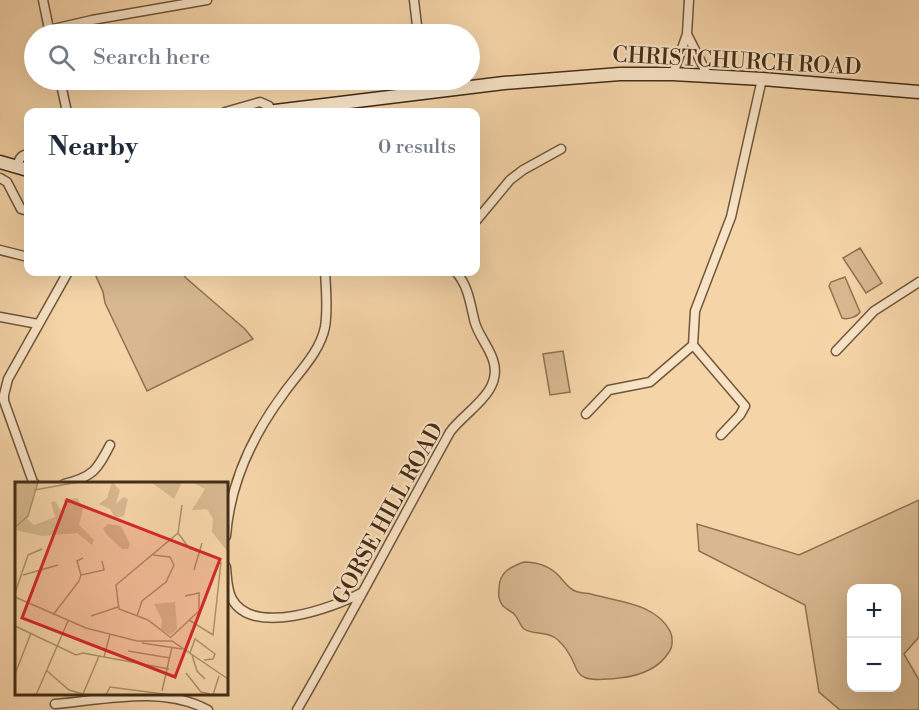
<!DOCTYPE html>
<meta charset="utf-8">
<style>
:root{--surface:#fff;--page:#f2f2f3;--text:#1f2937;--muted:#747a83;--line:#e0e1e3}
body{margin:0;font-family:"Libre Bodoni",serif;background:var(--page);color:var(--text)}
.controls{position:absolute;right:18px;bottom:18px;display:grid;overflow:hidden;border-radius:12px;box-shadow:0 6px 24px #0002}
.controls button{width:54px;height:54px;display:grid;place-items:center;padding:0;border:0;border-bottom:2px solid var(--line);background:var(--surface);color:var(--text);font:30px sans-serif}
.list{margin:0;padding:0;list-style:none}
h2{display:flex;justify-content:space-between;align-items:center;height:78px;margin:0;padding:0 24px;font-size:26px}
h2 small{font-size:20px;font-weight:400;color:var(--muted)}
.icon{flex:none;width:33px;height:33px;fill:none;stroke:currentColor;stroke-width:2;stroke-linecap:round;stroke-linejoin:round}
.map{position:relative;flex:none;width:919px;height:710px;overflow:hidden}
.search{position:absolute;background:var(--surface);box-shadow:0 6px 24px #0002;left:24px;top:24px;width:456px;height:66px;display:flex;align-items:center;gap:15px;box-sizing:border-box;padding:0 21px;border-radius:33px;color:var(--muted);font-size:22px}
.panel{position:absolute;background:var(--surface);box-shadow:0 6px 24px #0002;left:24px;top:108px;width:456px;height:168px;border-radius:12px}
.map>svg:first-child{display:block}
.green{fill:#d7b88f;stroke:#8e7253;stroke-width:1.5;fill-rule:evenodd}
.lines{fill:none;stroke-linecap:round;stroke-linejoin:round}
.minor-casing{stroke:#70573b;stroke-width:11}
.secondary-casing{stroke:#442d17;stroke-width:15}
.minor{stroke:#f8e3c6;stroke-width:8}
.secondary{stroke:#f8e3c6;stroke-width:12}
.labels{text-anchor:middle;stroke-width:4.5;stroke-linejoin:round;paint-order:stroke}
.street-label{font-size:22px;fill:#442d17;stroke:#f8e3c6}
.inset-road{fill:none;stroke:#ae916e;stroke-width:1.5}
.view{fill:#d62828;fill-opacity:0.15;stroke:#d62828;stroke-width:3}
.inset-edge{fill:none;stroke:#442d17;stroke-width:3}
</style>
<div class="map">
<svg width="919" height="710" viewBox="0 0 919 710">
<rect width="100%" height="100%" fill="#f5d4a8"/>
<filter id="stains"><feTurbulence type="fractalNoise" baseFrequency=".00333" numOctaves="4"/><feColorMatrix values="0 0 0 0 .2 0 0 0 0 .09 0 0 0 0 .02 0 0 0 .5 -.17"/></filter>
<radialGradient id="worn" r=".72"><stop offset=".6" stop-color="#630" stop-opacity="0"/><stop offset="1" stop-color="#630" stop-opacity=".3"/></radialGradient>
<path class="green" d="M 860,248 L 882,283 L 866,293 L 843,258 Z
M 94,272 L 181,272 L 186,278 L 245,329 L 253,339 L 147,391 L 105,303 L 103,292 Z
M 845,277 L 860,312 C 857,317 848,320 842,318 L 829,286 L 831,282 Z
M 563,351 L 570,392 L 550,395 L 543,354 Z
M 919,500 L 919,637 L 904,654 L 919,680 L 919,710 L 840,710 L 819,692 L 805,605 L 699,551 L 697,524 L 799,555 ZM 896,588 L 896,688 L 852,688 L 852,588 Z
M 524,562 C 539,562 550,566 560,577 C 564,582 568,587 573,590 C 578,593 585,593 591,594 C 618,602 655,603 670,631 C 673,637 673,647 669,652 C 658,670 639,676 619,678 C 562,685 587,667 558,640 C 549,631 533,635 524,629 C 519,625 519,618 514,614 C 511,611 506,609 503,606 C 499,601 498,595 499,589 C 499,572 510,567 524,562 Z"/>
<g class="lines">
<defs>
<path id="minor" d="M 43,0 L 50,34
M 414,0 L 418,34
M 49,30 L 92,20 L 207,0
M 687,34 L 708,76
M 673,74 L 687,34 L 689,0
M 60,80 L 67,112
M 423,80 L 425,92
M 225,112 L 260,102 L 269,106 L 270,112
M 17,166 C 19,159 21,155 28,154
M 0,178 L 7,182 L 21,209 L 28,211
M 476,221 L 510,180 L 523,170 L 561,149
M 0,250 L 28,257
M 0,317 L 38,324
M 836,351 L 874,311 L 919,282
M 586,414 L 609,390 L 650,382 L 693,345
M 721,435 L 740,415 L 745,406 L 693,345 L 695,311 L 731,217 L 762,79
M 35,484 L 33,482 L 4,401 L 4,395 L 8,379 L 68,272
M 64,484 C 93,477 97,470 110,445
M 226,536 C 230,483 252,436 284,393 C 299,372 320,352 325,327 C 328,309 326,289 325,272
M 226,567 C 227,578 227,590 232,599 C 253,637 333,608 361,593
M 55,704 C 104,700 162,685 208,710
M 297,710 C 350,618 399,524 450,432 C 465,411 504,392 493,360 C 489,347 479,336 475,323 C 470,304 469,287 456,272"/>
<path id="secondary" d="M 267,112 L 504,83 L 620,74 L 673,74 L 762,79 L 919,92
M 0,162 L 28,170"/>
</defs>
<use href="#minor" class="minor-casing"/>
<use href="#secondary" class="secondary-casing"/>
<use href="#minor" class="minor"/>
<use href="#secondary" class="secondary"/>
</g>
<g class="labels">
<g class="street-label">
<text transform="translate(737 60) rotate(3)" y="8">CHRISTCHURCH ROAD</text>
<text transform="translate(387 513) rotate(-61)" y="8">GORSE HILL ROAD</text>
</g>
</g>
<g transform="translate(15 482)">
<rect width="213" height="213" fill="#f5d4a8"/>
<path d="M 0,0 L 22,0 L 12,37 L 19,43 L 40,35 L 36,20 L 40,19 L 47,30 L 51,28 L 49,17 L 62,16 L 68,27 L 64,43 L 79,58 L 77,63 L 62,51 L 27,54 L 0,48 ZM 97,0 L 105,8 L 101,22 L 108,15 L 113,17 L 109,34 L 100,36 L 95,27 L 84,22 L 92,16 ZM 136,0 L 167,0 L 159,17 ZM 177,0 L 213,0 L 213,70 L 197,50 L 198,37 L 192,27 L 177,28 L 190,7 ZM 93,42 L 106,44 L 115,62 L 113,67 L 107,67 L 91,52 L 88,46 ZM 160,120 L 162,147 L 155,153 L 146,147 L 147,138 L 139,122 Z" fill="#d7b88f"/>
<path class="inset-road" d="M 19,8 L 64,0M 0,45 L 13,34 L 23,0M 163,51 L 174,66 L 196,74M 179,88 L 187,61M 8,93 L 43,83M 66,93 L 89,88 L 87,79M 0,111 L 13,73 L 27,67M 0,115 L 71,146 L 122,159 L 157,159 L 213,197M 38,133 L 64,99 L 66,93 L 62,79 L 68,76M 76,134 L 103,125M 122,134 L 127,119 L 151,100 L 159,83 L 155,75 L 138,73M 174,138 L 198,153 L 206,80M 0,144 L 61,173 L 68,171 L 154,187M 155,155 L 133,138 L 104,127 L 101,103 L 163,51 L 167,23M 155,156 L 184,129 L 184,111 L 170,114M 127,161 L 167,167M 113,169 L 155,176M 175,171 L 180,157 L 200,172 L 198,177 L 189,178M 177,173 L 182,189 L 190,197M 89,175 L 95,152M 31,188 L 54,208 L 68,212 L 84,174M 171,191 L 186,210 L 195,212M 0,192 L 16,151M 147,209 L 157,165M 21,213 L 53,139M 91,213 L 95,205 L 156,213M 198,213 L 204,194"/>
<path class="view" d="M 52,18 L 205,77 L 160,195 L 7,136 Z"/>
<rect width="213" height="213" class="inset-edge"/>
</g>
<rect width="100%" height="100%" filter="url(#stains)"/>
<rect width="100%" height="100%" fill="url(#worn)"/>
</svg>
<div class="controls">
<button>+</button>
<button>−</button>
</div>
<div class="search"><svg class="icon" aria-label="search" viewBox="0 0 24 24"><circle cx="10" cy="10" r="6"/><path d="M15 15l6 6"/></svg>Search here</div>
<section class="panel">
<h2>Nearby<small>0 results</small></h2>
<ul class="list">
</ul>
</section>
</div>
